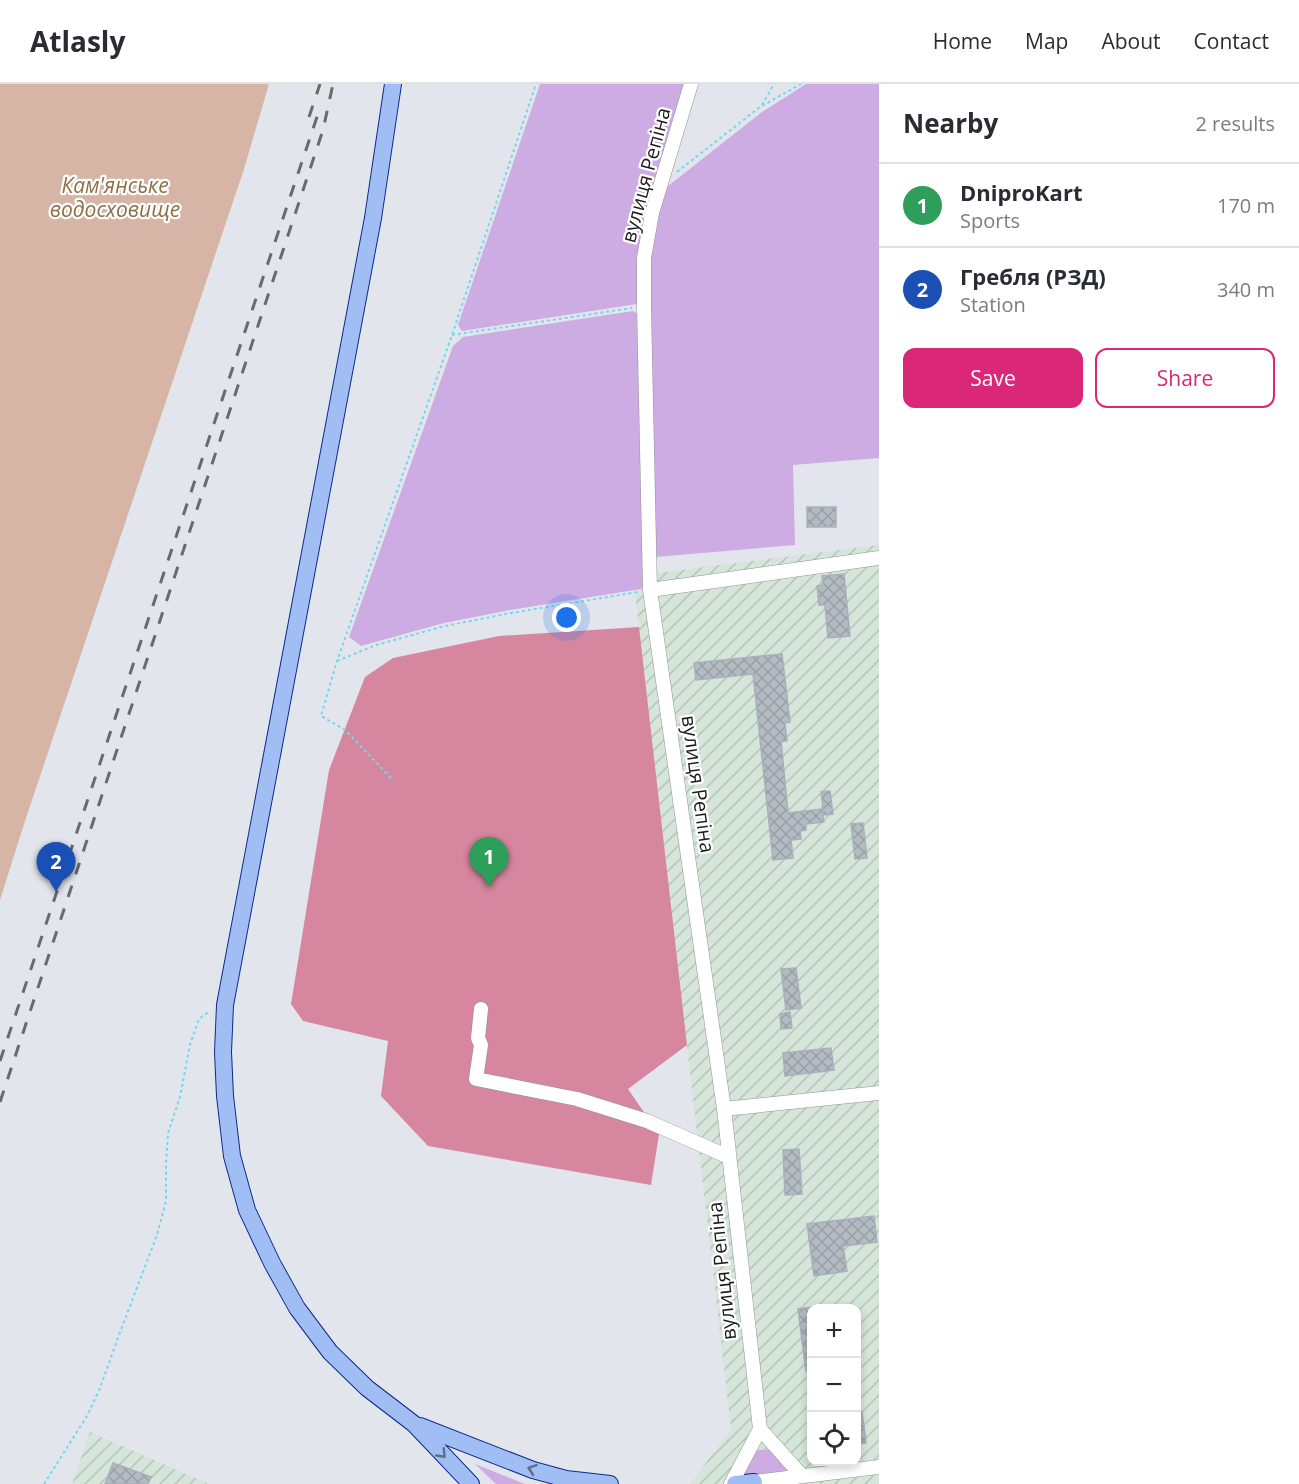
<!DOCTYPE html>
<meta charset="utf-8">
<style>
:root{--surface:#fff;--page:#f7f7f7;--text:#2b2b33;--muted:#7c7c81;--line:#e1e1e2;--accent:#db2777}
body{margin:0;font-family:"Open Sans",sans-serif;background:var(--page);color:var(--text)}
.controls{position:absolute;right:18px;bottom:18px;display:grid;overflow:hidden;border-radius:12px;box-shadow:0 3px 9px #0003}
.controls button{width:54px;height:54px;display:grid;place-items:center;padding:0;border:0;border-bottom:2px solid var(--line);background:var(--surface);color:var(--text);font:30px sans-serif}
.you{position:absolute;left:567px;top:534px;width:21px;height:21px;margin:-15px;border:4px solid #fff;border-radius:50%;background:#1a73e8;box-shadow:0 0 0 9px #1a73e833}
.badge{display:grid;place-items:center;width:39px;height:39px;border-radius:50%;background:var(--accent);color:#fff;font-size:20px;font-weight:700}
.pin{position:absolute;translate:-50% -50px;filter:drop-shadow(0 2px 3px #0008)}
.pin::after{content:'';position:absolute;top:32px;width:21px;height:18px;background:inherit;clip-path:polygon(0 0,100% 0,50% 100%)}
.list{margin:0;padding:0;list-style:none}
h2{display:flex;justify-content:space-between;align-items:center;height:78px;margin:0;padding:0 24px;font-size:26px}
h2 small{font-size:20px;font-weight:400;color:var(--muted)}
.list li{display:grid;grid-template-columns:39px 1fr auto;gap:18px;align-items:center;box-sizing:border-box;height:84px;padding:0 24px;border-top:2px solid var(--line)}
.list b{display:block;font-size:22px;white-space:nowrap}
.list p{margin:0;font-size:20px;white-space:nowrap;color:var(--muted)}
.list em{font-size:20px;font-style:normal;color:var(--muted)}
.actions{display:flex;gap:12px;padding:18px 24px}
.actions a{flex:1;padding:14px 0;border:2px solid var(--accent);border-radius:12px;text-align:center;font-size:21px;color:var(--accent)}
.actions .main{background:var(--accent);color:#fff}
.icon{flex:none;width:33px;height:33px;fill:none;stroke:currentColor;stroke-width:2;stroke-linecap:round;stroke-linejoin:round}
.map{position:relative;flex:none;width:879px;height:1400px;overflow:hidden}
header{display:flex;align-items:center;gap:36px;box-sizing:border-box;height:84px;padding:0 30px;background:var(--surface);border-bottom:2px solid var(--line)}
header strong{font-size:28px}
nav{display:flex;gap:33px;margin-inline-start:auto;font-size:21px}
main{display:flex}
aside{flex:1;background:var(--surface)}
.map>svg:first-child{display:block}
.industrial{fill:url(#industrial-furrows);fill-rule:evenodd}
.grass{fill:#cdace3}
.pitch{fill:#d6869f}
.water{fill:#d7b5a6}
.building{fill:url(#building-cross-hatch);stroke:#a6b1bd;stroke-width:1.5}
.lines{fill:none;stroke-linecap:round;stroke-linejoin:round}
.minor-casing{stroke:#939393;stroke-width:15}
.major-casing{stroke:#0c2b88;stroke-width:18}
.path{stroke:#73d7ee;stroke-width:2;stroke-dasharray:3 3;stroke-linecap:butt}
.minor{stroke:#fff;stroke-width:14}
.major{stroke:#a1bef4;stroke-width:16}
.rail{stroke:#6a6a6a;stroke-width:3;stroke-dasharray:12 12;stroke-linecap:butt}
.oneway{stroke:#5e6d88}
.labels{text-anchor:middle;stroke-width:4.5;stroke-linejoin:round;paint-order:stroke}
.street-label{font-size:20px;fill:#1c1c1c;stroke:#fff}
.water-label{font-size:21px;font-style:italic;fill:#8d7047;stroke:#fff}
</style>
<header>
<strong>Atlasly</strong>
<nav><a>Home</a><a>Map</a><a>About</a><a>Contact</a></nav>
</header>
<main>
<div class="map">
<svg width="879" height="1400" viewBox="0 0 879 1400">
<defs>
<pattern id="industrial-furrows" width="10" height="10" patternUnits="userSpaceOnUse" patternTransform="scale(1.5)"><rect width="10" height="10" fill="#d5e5d9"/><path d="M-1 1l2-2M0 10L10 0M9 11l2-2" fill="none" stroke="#b6c4ba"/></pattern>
<pattern id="building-cross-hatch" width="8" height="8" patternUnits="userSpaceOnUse" patternTransform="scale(1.5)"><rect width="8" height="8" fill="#b3bac1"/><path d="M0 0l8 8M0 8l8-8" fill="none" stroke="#999fa5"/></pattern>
</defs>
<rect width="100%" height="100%" fill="#e3e5ed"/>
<path class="industrial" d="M 879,461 L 879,1400 L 690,1400 L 731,1345 L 633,492 ZM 812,1224 L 856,1224 L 856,1378 L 812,1378 Z
M 90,1348 L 209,1400 L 72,1400 Z"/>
<path class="grass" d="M 540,0 L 684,0 L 639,215 L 637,220 L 462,247 L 458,241 Z
M 806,0 L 879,0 L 879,374 L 793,381 L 795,461 L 655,473 L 650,174 L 657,132 L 668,102 L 762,28 Z
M 633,227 L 639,231 L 644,501 L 641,505 L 510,526 L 444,539 L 361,562 L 349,553 L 453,262 L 463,253 Z
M 757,1366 L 771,1366 L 787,1386 L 786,1387 L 747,1392 L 744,1390 L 744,1388 Z
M 475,1380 L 525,1400 L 496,1400 Z"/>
<path class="pitch" d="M 639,543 L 687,961 L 628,1005 L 659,1050 L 651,1101 L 428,1062 L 381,1012 L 388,957 L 303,937 L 291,920 L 329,686 L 365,593 L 393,574 L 499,552 Z"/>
<path class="water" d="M 0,0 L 269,0 L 244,85 L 25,737 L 0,816 Z"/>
<path class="building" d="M 807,423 L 836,423 L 836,443 L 807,443 Z
M 844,490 L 850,552 L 828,554 L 825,521 L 819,521 L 817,502 L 823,501 L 822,492 Z
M 782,570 L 790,638 L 785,639 L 787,657 L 781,657 L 788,729 L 822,725 L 824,738 L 806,740 L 806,746 L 800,747 L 801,755 L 791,756 L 793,774 L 773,776 L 753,590 L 696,596 L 694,579 Z
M 830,707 L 833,730 L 824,731 L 821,708 Z
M 863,739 L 867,774 L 855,775 L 851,740 Z
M 796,884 L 801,924 L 786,926 L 781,885 Z
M 790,928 L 792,944 L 781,945 L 780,930 Z
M 831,964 L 834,986 L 785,992 L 783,969 Z
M 799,1065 L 802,1110 L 785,1111 L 783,1066 Z
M 874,1132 L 877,1158 L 843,1162 L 847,1187 L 814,1192 L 807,1140 Z
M 812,1223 L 812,1287 L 806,1287 L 798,1225 Z
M 856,1328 L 862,1328 L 866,1359 L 856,1360 Z
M 113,1379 L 151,1393 L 148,1400 L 105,1400 Z"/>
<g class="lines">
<defs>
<path id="minor" d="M 691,0 L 652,129 L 644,174 L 644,222 L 650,506 L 724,1025 L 760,1345 L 802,1392
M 650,506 L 879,474
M 481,925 L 478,954 L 481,961 L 476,995 L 577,1015 L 647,1037 L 729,1073
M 724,1025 L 879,1009
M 754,1398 L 879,1383
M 731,1400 L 760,1345"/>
<path id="major" d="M 393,0 L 373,134 L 225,921 L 223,968 L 225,1012 L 232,1072 L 247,1126 L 272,1179 L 297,1224 L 330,1268 L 367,1304 L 414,1340 L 471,1400
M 420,1342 L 533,1386 L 566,1395 L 610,1400
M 735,1400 L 754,1398"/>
</defs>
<use href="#minor" class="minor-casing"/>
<use href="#major" class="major-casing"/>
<path class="path" d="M 762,21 L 774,0
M 677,88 L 760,23 L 801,0
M 452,251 L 632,224
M 337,577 L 376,561 L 445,542 L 511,529 L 638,508
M 391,694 L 345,646 L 321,632 L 337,577 L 452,251 L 536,0
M 44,1400 L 87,1332 L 100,1304 L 119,1251 L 157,1151 L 166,1117 L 166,1081 L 168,1049 L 180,1013 L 190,961 L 199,935 L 210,927"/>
<use href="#minor" class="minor"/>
<use href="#major" class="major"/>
<path class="rail" d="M 309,33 L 320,0
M 0,977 L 320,24
M 0,1018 L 323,46 L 333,0"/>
</g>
<defs><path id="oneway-chevron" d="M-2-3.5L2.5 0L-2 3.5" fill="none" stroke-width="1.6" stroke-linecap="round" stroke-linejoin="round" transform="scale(1.5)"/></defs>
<g class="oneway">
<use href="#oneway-chevron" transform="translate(442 1370) rotate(46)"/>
<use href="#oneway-chevron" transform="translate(532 1385) rotate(-161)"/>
</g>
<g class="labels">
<g class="street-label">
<text transform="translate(646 91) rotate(-75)" y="7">вулиця Репіна</text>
<text transform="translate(698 700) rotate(82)" y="7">вулиця Репіна</text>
<text transform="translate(722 1187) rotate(-96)" y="7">вулиця Репіна</text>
</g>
<g class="water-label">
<text x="115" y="109">Кам'янське<tspan x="115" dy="24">водосховище</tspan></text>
</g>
</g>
</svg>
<div class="controls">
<button>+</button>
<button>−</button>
<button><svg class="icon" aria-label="locate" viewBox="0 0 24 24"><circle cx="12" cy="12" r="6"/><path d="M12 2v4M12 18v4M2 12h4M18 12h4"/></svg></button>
</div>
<div class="you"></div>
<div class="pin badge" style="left:489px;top:803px;background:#2e9e5b">1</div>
<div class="pin badge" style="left:56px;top:808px;background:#1a4fb4">2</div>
</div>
<aside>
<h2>Nearby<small>2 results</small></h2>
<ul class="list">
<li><span class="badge" style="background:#2e9e5b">1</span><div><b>DniproKart</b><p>Sports</p></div><em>170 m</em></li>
<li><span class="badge" style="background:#1a4fb4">2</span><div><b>Гребля (РЗД)</b><p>Station</p></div><em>340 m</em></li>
</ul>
<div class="actions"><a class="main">Save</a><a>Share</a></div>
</aside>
</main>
